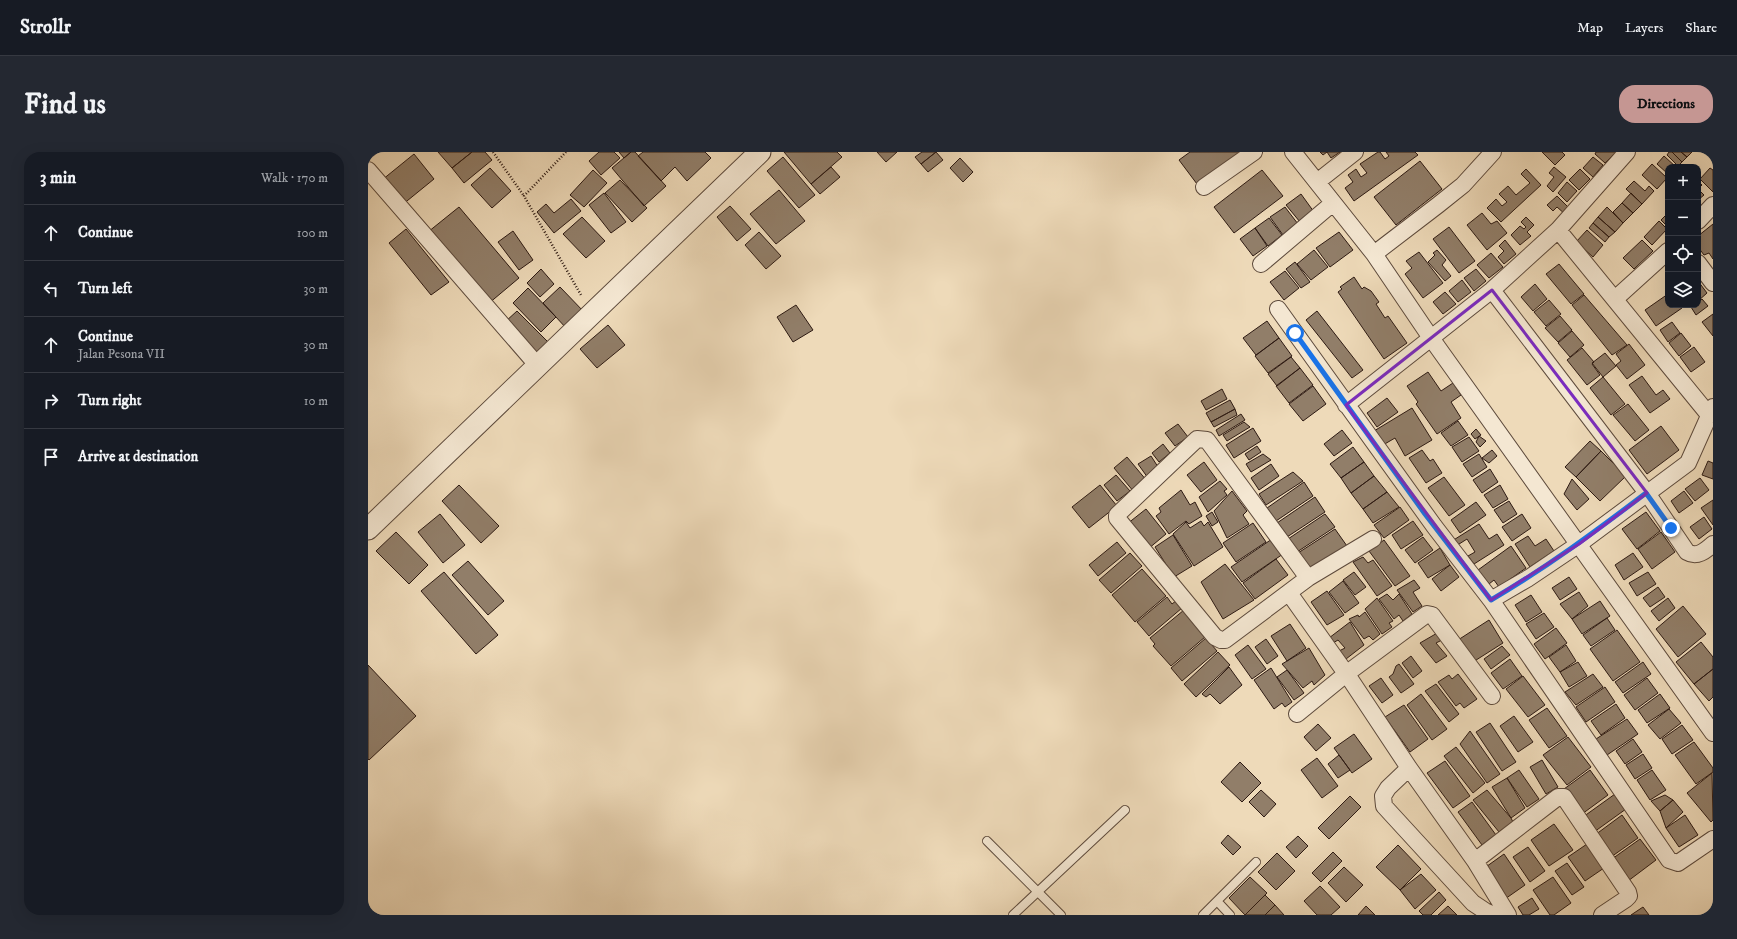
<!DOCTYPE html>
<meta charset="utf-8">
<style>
:root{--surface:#171b24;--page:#242831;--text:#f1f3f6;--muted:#9ea1a6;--line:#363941;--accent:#c59692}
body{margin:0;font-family:"IM FELL DW Pica",serif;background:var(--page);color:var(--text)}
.controls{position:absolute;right:12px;top:12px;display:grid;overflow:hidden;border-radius:8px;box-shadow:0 4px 16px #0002}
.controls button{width:36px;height:36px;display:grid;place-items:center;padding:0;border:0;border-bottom:1px solid var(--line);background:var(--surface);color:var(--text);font:20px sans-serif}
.stop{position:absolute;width:12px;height:12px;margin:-9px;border:3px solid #1a73e8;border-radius:50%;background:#fff}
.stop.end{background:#1a73e8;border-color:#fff;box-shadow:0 1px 4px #0008}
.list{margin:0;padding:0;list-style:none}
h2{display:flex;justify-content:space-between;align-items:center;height:52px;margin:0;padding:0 16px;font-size:17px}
h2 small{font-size:13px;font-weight:400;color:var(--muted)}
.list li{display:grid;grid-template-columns:26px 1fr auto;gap:12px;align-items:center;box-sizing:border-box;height:56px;padding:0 16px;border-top:1px solid var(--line)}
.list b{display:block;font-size:15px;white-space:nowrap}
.list p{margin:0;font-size:13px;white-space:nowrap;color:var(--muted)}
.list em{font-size:13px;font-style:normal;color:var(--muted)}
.icon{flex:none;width:22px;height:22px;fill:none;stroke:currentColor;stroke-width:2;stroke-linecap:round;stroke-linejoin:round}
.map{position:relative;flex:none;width:1345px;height:763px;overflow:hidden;border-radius:16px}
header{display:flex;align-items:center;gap:24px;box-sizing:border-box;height:56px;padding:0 20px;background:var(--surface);border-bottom:1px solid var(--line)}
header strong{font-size:19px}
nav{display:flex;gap:22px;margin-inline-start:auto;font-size:14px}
.intro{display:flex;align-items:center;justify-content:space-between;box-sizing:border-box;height:96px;padding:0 24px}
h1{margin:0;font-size:28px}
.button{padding:10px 18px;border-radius:16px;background:var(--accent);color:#111;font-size:14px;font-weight:700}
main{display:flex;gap:24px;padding:0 24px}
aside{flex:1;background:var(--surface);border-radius:16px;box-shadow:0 4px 16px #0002}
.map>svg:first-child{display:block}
.building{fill:#917e69;stroke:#2d1a13}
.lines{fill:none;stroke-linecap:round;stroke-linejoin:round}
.service-casing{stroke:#5d4a3c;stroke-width:10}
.minor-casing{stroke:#5d4a3c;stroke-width:18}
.tertiary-casing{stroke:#5d4a3c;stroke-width:23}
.path{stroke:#2d1a13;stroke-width:2.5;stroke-dasharray:1 2;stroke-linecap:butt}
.service{stroke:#f4e7d2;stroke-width:8}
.minor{stroke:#f4e7d2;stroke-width:16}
.tertiary{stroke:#f4e7d2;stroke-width:21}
.route{stroke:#1a73e8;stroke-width:5}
.marked{fill:none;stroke:#7b2cbf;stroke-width:3;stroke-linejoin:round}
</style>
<header>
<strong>Strollr</strong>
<nav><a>Map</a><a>Layers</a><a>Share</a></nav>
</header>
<div class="intro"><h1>Find us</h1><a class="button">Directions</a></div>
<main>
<aside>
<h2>3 min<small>Walk · 170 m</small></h2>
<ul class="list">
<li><svg class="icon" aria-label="ahead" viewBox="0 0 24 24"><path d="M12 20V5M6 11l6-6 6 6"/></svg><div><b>Continue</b></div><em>100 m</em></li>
<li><svg class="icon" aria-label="left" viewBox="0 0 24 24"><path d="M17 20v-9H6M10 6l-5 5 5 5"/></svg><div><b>Turn left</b></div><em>30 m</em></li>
<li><svg class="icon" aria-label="ahead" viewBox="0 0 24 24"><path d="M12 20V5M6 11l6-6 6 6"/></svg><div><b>Continue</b><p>Jalan Pesona VII</p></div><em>30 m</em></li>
<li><svg class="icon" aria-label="right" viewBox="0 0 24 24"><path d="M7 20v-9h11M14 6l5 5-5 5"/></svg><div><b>Turn right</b></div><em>10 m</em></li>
<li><svg class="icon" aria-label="arrive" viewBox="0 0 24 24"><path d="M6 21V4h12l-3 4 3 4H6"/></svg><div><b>Arrive at destination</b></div></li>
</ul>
</aside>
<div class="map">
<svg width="1345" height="763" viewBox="0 0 1345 763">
<rect width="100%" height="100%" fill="#eedab9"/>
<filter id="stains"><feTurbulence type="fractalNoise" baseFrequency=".005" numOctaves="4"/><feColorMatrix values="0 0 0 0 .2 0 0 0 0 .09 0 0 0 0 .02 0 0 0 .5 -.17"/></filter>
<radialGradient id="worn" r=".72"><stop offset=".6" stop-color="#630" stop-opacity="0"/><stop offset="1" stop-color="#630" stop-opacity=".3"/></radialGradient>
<path class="building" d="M 0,0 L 10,0 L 0,8 Z
M 70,0 L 104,0 L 84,16 Z
M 104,0 L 117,0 L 124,8 L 96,31 L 84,16 Z
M 231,0 L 246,0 L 252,6 L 233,23 L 221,9 Z
M 251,0 L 263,0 L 256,6 Z
M 263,0 L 267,0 L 298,34 L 276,54 L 244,16 Z
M 275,0 L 337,0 L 343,6 L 319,29 L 307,15 L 293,29 L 270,4 Z
M 416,0 L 469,0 L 474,5 L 443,32 Z
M 509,0 L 529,0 L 518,10 Z
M 554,0 L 568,0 L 553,12 L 547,5 Z
M 568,0 L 575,8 L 560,20 L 553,12 Z
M 822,0 L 872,0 L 829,32 L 811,8 Z
M 952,0 L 972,0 L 963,6 L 959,0 L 955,3 Z
M 1010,0 L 1012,0 L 1017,7 L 1021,4 L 1018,0 L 1047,0 L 1050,3 L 986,49 L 977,36 L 985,30 L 980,23 L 988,17 L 993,25 L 999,21 L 992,12 Z
M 1174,0 L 1194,0 L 1197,3 L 1187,13 Z
M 1228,0 L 1248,0 L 1237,11 L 1227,2 Z
M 1301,0 L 1304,0 L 1314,10 L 1310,14 L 1299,3 Z
M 1304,0 L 1313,0 L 1319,5 L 1314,10 Z
M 1313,0 L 1324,0 L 1319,5 Z
M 46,2 L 66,27 L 34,53 L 14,28 Z
M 1296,4 L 1308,15 L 1300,15 L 1300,22 L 1289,12 Z
M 415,5 L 447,43 L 431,56 L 399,19 Z
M 1225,5 L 1235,13 L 1225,25 L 1215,16 Z
M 592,6 L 605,20 L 595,30 L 582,16 Z
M 1052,9 L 1074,37 L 1028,73 L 1006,45 Z
M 1284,12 L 1299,26 L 1289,37 L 1274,23 Z
M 463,15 L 472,25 L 452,42 L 443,32 Z
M 1186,15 L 1198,25 L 1185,40 L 1179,34 L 1186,25 L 1181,21 Z
M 122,16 L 143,39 L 124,56 L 103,33 Z
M 1342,16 L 1345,18 L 1345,40 L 1332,27 Z
M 1158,17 L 1173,33 L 1133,70 L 1119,56 L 1128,47 L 1134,54 L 1139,50 L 1131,42 L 1140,34 L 1148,43 L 1162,31 L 1153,22 Z
M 1212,17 L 1222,27 L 1211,38 L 1201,28 Z
M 225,18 L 239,31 L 216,55 L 202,43 Z
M 894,18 L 915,44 L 866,81 L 846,55 Z
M 252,28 L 279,56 L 264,70 L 237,41 Z
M 1266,29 L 1277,39 L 1281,34 L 1286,39 L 1274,52 L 1258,37 Z
M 1330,29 L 1334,33 L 1330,37 L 1336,43 L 1330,48 Z
M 1199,30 L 1209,39 L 1199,50 L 1190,41 Z
M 411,38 L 437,69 L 408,92 L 382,62 Z
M 236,41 L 258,70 L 243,81 L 221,53 Z
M 1263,41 L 1274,52 L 1265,61 L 1254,51 Z
M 933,42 L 946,60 L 932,70 L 918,53 Z
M 1189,44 L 1203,58 L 1198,63 L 1189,55 L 1185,59 L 1179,53 Z
M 203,47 L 213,59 L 186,81 L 169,60 L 178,52 L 186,61 Z
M 1254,51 L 1265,61 L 1255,71 L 1245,60 Z
M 362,54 L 383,77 L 369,89 L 349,65 Z
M 91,55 L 151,126 L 120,152 L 60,80 Z
M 917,55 L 930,72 L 915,83 L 902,65 Z
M 1239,55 L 1255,71 L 1247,80 L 1230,65 Z
M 1114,61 L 1123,72 L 1129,69 L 1139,81 L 1119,98 L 1099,73 Z
M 1300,61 L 1300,75 L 1293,68 Z
M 214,65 L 237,89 L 218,106 L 195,82 Z
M 1158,65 L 1166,73 L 1159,80 L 1163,84 L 1152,93 L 1143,83 L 1152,74 L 1156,77 L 1158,75 L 1153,70 Z
M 1230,65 L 1247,80 L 1241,85 L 1225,71 Z
M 901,66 L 914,83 L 900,94 L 887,76 Z
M 1291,69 L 1299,77 L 1284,93 L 1276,85 Z
M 1225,71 L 1241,85 L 1237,90 L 1221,76 Z
M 1345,72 L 1345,107 L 1341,101 L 1336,103 L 1330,95 L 1330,84 Z
M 1081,75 L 1107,109 L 1091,121 L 1065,87 Z
M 887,76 L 899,94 L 885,104 L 872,87 Z
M 38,77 L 81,130 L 63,143 L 21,91 Z
M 1219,78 L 1235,93 L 1225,105 L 1208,90 Z
M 145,79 L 165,108 L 151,118 L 130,90 Z
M 391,80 L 413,104 L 398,117 L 377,93 Z
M 971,80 L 985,98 L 962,115 L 948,96 Z
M 1137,88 L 1148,102 L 1136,112 L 1130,105 L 1136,99 L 1131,94 Z
M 1274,88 L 1285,99 L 1266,117 L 1255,106 Z
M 946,98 L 960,115 L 943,128 L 929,112 Z
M 1069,98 L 1078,108 L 1074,113 L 1083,124 L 1077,129 L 1060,110 L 1067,103 L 1065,101 Z
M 1051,100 L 1075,131 L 1055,146 L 1037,122 L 1044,116 L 1038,109 Z
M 1123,101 L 1135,115 L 1121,126 L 1109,113 Z
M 927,110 L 942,130 L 933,136 L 918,117 Z
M 1191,112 L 1216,142 L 1203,152 L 1178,122 Z
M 173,117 L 186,132 L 172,145 L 159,131 Z
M 1108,117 L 1118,129 L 1106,139 L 1096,126 Z
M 917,119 L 931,136 L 916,148 L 902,130 Z
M 986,125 L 994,137 L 996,135 L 1003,139 L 1011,150 L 1008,152 L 1017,166 L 1020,164 L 1039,191 L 1016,207 L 970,140 L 974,137 L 972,135 Z
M 1094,128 L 1103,140 L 1090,150 L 1081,139 Z
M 1330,129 L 1339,141 L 1330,149 Z
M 1167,132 L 1179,147 L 1165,159 L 1153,145 Z
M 192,135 L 217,161 L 199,177 L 175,151 Z
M 160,136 L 188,165 L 173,180 L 145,151 Z
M 1077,140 L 1088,152 L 1075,162 L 1065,150 Z
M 1300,142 L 1300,153 L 1312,153 L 1314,156 L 1288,174 L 1277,158 Z
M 1216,143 L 1259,193 L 1244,203 L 1204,153 Z
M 1334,147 L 1340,154 L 1328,163 L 1323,155 L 1330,153 L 1330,150 Z
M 1181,148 L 1193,162 L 1178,174 L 1166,160 Z
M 428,153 L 445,178 L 425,190 L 409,165 Z
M 149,159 L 181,191 L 169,203 L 137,170 Z
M 949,159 L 995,218 L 984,226 L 938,168 Z
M 1345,162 L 1345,184 L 1334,170 Z
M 1192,164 L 1204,178 L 1190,190 L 1177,176 Z
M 899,169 L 911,186 L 888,203 L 875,186 Z
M 1304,170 L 1312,181 L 1300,190 L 1292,178 Z
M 240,173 L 257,193 L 229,216 L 212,197 Z
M 1204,179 L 1216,193 L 1202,205 L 1190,191 Z
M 1313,181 L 1323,194 L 1311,204 L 1301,191 Z
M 911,186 L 924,204 L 900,221 L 887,204 Z
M 1261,192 L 1277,213 L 1259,227 L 1248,213 L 1253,209 L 1248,202 Z
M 1326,195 L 1337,210 L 1323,220 L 1312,205 Z
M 1214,196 L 1226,210 L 1224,212 L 1232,223 L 1219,233 L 1199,208 Z
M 1237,201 L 1248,214 L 1235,225 L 1224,211 Z
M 923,205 L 932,216 L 909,234 L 900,222 Z
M 932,216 L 945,233 L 921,251 L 908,234 Z
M 1060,220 L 1073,239 L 1085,231 L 1093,243 L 1083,250 L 1093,266 L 1069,282 L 1048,252 L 1050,250 L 1039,234 Z
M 1274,224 L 1288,243 L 1295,238 L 1302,247 L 1282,261 L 1261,233 Z
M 1235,225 L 1257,252 L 1243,263 L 1222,236 Z
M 945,234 L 958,252 L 935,269 L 921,252 Z
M 854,237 L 859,247 L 838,258 L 833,249 Z
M 1019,246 L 1030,260 L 1009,275 L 999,261 Z
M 862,248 L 867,257 L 843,270 L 838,261 Z
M 1260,252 L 1281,278 L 1267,289 L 1245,263 Z
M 1044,256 L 1064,288 L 1037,304 L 1027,286 L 1015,293 L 1006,279 Z
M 867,257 L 869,263 L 846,275 L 843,270 Z
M 873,262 L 877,268 L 851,284 L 848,278 Z
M 1090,269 L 1100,283 L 1083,294 L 1073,281 Z
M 876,270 L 882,275 L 859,289 L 855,283 Z
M 810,272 L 820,285 L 807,294 L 797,281 Z
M 1293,274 L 1311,298 L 1279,322 L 1261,298 Z
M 885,276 L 893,289 L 866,306 L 858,293 Z
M 1108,277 L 1113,283 L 1107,287 L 1103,282 Z
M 974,278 L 984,291 L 966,304 L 956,292 Z
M 1111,284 L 1118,289 L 1112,295 L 1108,290 Z
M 1101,285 L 1111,299 L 1094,310 L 1084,295 Z
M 1222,289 L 1233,299 L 1208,325 L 1197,315 Z
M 795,292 L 802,301 L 791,310 L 784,301 Z
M 889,294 L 893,300 L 881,308 L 877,302 Z
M 985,295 L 996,310 L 973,326 L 962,312 Z
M 1054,298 L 1062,309 L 1065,307 L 1074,321 L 1058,331 L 1041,306 Z
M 1124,298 L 1129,304 L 1121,311 L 1114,306 Z
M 1233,299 L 1258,324 L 1232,349 L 1208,325 Z
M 895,302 L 903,308 L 883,320 L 878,312 Z
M 1111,302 L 1119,315 L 1104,325 L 1095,312 Z
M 783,304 L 792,318 L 780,326 L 770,312 Z
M 759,305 L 779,329 L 766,340 L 746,316 Z
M 1340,309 L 1345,311 L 1345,327 L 1334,323 Z
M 836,310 L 849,328 L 833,340 L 819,323 Z
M 996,310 L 1006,324 L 983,341 L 973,326 Z
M 903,312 L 911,324 L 891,338 L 883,326 Z
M 1122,317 L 1130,330 L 1114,341 L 1105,328 Z
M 925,320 L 935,329 L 898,353 L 891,342 Z
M 748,323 L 762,339 L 749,349 L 736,333 Z
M 1006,324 L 1019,340 L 995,357 L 983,341 Z
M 1076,325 L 1097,353 L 1081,364 L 1060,336 Z
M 1332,326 L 1341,338 L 1327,349 L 1317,337 Z
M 1204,327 L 1221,347 L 1209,358 L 1196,342 Z
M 852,329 L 859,337 L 856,339 L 859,343 L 840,360 L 831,345 Z
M 936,330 L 945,344 L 908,369 L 899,356 Z
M 91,333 L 131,374 L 113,391 L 74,349 Z
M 732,333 L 749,354 L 721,376 L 704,355 Z
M 1132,333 L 1140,347 L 1125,356 L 1116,343 Z
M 813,338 L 822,353 L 827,350 L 834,364 L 821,372 L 818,369 L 801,382 L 788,364 L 793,360 L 791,356 Z
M 864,339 L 879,359 L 875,363 L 881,372 L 859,386 L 846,359 Z
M 1316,339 L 1325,351 L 1311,361 L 1303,349 Z
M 1019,340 L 1031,355 L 1005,371 L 995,357 Z
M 947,345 L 957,360 L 919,385 L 909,371 Z
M 1345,348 L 1345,373 L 1333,356 Z
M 1141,349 L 1149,362 L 1135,371 L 1126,358 Z
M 1108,350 L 1118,363 L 1092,381 L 1083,368 Z
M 1032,355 L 1041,368 L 1016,386 L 1006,373 Z
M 778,357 L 798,382 L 780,397 L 759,372 Z
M 844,360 L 850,370 L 844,374 L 838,364 Z
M 1278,360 L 1292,379 L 1269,397 L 1254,377 Z
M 72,362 L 97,393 L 75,411 L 50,380 Z
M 957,362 L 967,375 L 929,400 L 920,387 Z
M 1154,362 L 1163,376 L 1144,389 L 1134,375 Z
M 1336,365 L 1344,377 L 1331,387 L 1322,375 Z
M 833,369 L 836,374 L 840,370 L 855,395 L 826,414 L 805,382 L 818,370 L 822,376 Z
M 1045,369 L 1055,383 L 1033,397 L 1024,383 Z
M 885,371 L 898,390 L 868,410 L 855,391 Z
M 1111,372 L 1121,387 L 1129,382 L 1136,393 L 1106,412 L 1100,404 L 1107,400 L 1099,387 L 1088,394 L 1084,389 Z
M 967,377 L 979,394 L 942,419 L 930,401 Z
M 28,380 L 60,413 L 41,432 L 8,399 Z
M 1293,380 L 1307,400 L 1284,417 L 1270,397 Z
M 805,383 L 824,414 L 806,425 L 787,395 Z
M 1160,384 L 1167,394 L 1178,387 L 1186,399 L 1162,415 L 1147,392 Z
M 1055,385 L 1065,398 L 1047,411 L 1037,398 Z
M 904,387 L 915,402 L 874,430 L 863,415 Z
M 1016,388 L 1042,424 L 1027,434 L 1001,399 Z
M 749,390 L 758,401 L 730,424 L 721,413 Z
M 1143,394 L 1158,416 L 1131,435 L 1126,428 L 1121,432 L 1110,418 Z
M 1072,396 L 1082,413 L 1060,426 L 1050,411 Z
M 762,401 L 774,414 L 743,441 L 731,428 Z
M 1265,401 L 1275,415 L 1256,428 L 1247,413 Z
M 995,405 L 1000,411 L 1005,408 L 1024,434 L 1009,444 L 985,410 Z
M 908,407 L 920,423 L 887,447 L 875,431 Z
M 100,409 L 136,449 L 120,463 L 84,423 Z
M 857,412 L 886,448 L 855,467 L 833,430 Z
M 1082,413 L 1091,425 L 1073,439 L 1064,427 Z
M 774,417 L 798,444 L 767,470 L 744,443 Z
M 76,420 L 130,483 L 108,502 L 53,439 Z
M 986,420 L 998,435 L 987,443 L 975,428 Z
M 1280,420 L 1288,432 L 1269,444 L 1261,431 Z
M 1201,425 L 1209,437 L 1192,448 L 1184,436 Z
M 1046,428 L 1052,436 L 1045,440 L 1054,454 L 1045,460 L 1029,438 Z
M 975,429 L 991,451 L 977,461 L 961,440 Z
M 1290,435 L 1297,445 L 1282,455 L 1275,446 Z
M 959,439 L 976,463 L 959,473 L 943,450 Z
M 1211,440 L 1220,454 L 1204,467 L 1192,452 Z
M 1019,442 L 1025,448 L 1031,442 L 1044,462 L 1035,469 L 1031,463 L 1026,467 L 1011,447 Z
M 1163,443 L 1174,460 L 1158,470 L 1147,453 Z
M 799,445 L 804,452 L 809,448 L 814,456 L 781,484 L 769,470 Z
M 1009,446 L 1025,469 L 1021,471 L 1024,475 L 1014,482 L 997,457 Z
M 1300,446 L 1307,456 L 1291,469 L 1283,459 Z
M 1232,449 L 1242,464 L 1214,482 L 1204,467 Z
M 1315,454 L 1338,482 L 1310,505 L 1288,477 Z
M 816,458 L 837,485 L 803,514 L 785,494 L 787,492 L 782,486 Z
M 997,460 L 1012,482 L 1005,488 L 1001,484 L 996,487 L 981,467 L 990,463 L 991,465 Z
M 1176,461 L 1186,475 L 1168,487 L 1158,472 Z
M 1239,466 L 1247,478 L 1223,494 L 1215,483 Z
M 1121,468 L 1135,491 L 1105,510 L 1090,488 Z
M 982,470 L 996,493 L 978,507 L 971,499 L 977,496 L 970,488 L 965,491 L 961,486 Z
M 922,472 L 938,496 L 919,509 L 903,484 Z
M 1188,476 L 1199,491 L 1177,507 L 1166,492 Z
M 1249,478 L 1272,510 L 1245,529 L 1222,497 Z
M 1071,480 L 1076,487 L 1068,491 L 1079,504 L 1068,511 L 1052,491 Z
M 838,486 L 849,499 L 814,529 L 803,516 Z
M 898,487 L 910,504 L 899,512 L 887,495 Z
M 1333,490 L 1345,505 L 1345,517 L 1326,532 L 1308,510 Z
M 880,493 L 898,517 L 884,527 L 867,503 Z
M 1198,493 L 1208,509 L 1192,520 L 1181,505 Z
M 1134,494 L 1142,503 L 1123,517 L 1116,507 Z
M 941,496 L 957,523 L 946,533 L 944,529 L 935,536 L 914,512 Z
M 850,500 L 862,513 L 828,545 L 816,532 Z
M 1043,504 L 1054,519 L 1045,526 L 1034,511 Z
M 1142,507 L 1154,524 L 1135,537 L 1123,521 Z
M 1210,510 L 1219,524 L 1201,535 L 1192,520 Z
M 1275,510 L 1283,522 L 1255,541 L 1247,530 Z
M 1031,512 L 1046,532 L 1033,541 L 1021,525 L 1025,522 L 1028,514 Z
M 0,513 L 48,564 L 1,608 L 0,607 Z
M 861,515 L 874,533 L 852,552 L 842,542 L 838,545 L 834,542 Z
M 903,516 L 924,550 L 917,555 L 914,551 L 906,557 L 886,528 Z
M 1345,517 L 1345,545 L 1341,549 L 1326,532 Z
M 919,518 L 936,541 L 926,548 L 909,525 Z
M 1090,522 L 1109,547 L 1096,556 L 1092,551 L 1088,554 L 1070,530 L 1081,523 L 1084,527 Z
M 1225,522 L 1235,535 L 1208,553 L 1197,540 Z
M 1155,524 L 1177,553 L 1160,565 L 1138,537 Z
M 1013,526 L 1025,543 L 1014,551 L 1001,534 Z
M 1279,526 L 1290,541 L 1267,558 L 1256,543 Z
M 1068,532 L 1091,562 L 1081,570 L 1057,539 Z
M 1237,535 L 1247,550 L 1218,570 L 1208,555 Z
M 1053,542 L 1079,577 L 1064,588 L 1039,553 Z
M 1292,542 L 1302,556 L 1279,571 L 1270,558 Z
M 1248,552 L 1257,566 L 1233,583 L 1223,569 Z
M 1036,553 L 1060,587 L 1042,600 L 1017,565 Z
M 1179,556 L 1199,584 L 1181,596 L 1161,568 Z
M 1301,557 L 1313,571 L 1292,587 L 1280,573 Z
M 1146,564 L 1165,590 L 1150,600 L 1132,574 Z
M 1259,567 L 1270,582 L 1239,603 L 1228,587 Z
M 1122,571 L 1148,610 L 1134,619 L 1108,580 Z
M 950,572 L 963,586 L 948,599 L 936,585 Z
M 1314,573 L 1325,588 L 1304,602 L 1294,587 Z
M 1102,579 L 1132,622 L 1119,631 L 1092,592 Z
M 986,582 L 1004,607 L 984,621 L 966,596 Z
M 1200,585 L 1223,615 L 1199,633 L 1175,603 Z
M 1265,587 L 1274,600 L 1257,612 L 1248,599 Z
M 1326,590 L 1345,616 L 1345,620 L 1328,632 L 1307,603 Z
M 1088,595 L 1117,631 L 1105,641 L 1076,604 Z
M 1275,602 L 1284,616 L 1267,627 L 1258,613 Z
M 971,603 L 982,618 L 970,626 L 960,612 Z
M 949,606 L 970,634 L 954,646 L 933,618 Z
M 1174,608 L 1190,635 L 1178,642 L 1162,615 Z
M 1077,609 L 1102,644 L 1085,656 L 1059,621 Z
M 872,610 L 893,631 L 874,650 L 853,630 Z
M 1151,618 L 1171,647 L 1159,655 L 1139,626 Z
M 1222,618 L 1240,643 L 1214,662 L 1196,637 Z
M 1284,618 L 1298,638 L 1282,648 L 1269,628 Z
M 1344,621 L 1345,668 L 1343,670 L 1319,641 Z
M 1139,626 L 1157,656 L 1143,666 L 1124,635 Z
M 893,638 L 908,652 L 896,665 L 881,650 Z
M 1119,638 L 1143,666 L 1145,670 L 1131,680 L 1105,648 Z
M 1247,642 L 1258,657 L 1226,680 L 1215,665 Z
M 1297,643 L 1305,648 L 1292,659 L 1283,649 Z
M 982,644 L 993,655 L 961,687 L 950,676 Z
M 1305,648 L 1315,660 L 1298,676 L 1292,659 Z
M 1104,650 L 1128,683 L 1114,693 L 1090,660 Z
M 1254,663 L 1270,686 L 1243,705 L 1227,683 Z
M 1317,663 L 1330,683 L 1311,695 L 1298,676 Z
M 1186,672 L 1205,698 L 1181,714 L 1163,688 Z
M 860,683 L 873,695 L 865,703 L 853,691 Z
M 930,684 L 940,694 L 928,706 L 918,695 Z
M 1272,687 L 1288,708 L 1260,729 L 1244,707 Z
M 1219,692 L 1236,716 L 1217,729 L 1200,705 Z
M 1030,693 L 1053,717 L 1032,738 L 1008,715 Z
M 1160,695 L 1177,719 L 1162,730 L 1145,705 Z
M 965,700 L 974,709 L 953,730 L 944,721 Z
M 909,701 L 927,719 L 908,738 L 890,720 Z
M 1136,702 L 1157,733 L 1137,747 L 1115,717 Z
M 1199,711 L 1216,735 L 1204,743 L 1187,719 Z
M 976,715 L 995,733 L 978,750 L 960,731 Z
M 1053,722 L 1068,738 L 1047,757 L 1032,738 Z
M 882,725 L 899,741 L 877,763 L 861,746 Z
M 1185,725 L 1203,751 L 1186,763 L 1182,763 L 1165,738 Z
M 952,734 L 972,755 L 963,763 L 949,763 L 936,749 Z
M 1071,740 L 1078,748 L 1063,763 L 1055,763 L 1051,759 Z
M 897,743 L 907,753 L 897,763 L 877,763 Z
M 1164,746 L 1171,757 L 1161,763 L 1155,763 L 1150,755 Z
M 907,753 L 916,763 L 897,763 Z
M 998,754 L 1007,763 L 990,763 Z
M 1080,754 L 1089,763 L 1070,763 Z
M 1275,755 L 1281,763 L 1263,763 Z"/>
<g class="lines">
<defs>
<path id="service" d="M 619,689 L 693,763
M 849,749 L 888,710
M 645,763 L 757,658
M 835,763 L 849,749 L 862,763"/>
<path id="minor" d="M 925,0 L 1006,102 L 1063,186 L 1345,581
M 0,18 L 170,214
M 949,30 L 987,0
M 836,35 L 886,0
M 1330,69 L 1345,53
M 1190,78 L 1341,263
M 1006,102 L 1070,53 L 1095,33 L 1125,0
M 1330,111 L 1345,131
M 893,112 L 965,51
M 1124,138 L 1279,341 L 1319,400 C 1329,406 1337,399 1345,392
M 1247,147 L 1300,99
M 910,157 L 1066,374 L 1123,448 L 1301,708 L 1310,711 L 1345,687
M 978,253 L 1124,138 L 1190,78 L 1259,0
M 940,426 L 839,288 L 829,287 L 749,363 L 749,366 L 847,485 L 853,488 L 857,488 L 940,426 L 1005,387
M 921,441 L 982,527 L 1041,616 L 1107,709 L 1140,763
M 1123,448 L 1159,427 L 1211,392 L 1320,311 L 1345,255
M 929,562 L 978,522 L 1059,462 L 1064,463 L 1124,544
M 1041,616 L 1020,636 L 1015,644 L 1016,654 L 1105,751 L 1117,759 L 1126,763
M 1107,709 L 1190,645 L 1196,645 L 1260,740 L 1261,744 L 1258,747 L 1234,763"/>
<path id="tertiary" d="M 0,377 L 392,0"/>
</defs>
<use href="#service" class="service-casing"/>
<use href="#minor" class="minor-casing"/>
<use href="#tertiary" class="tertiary-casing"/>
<path class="path" d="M 125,0 L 156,44
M 198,0 L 156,44 L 213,143"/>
<use href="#service" class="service"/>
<use href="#minor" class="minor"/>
<use href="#tertiary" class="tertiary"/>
</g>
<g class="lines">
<path class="route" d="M 927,181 L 1057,362 L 1123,448 C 1178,416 1228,379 1278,341 L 1303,376"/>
</g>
<path class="marked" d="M 1124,138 L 1279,341 L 1211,392 L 1123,448 L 978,253 Z"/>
<rect width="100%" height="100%" filter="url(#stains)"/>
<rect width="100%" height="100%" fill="url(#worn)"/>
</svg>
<div class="controls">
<button>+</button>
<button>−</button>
<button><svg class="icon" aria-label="locate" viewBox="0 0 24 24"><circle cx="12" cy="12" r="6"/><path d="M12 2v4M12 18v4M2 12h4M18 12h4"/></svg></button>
<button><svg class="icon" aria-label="layers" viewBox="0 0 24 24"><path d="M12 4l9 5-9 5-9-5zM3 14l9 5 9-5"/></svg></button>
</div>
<div class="stop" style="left:927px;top:181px"></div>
<div class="stop end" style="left:1303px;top:376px"></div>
</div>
</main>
